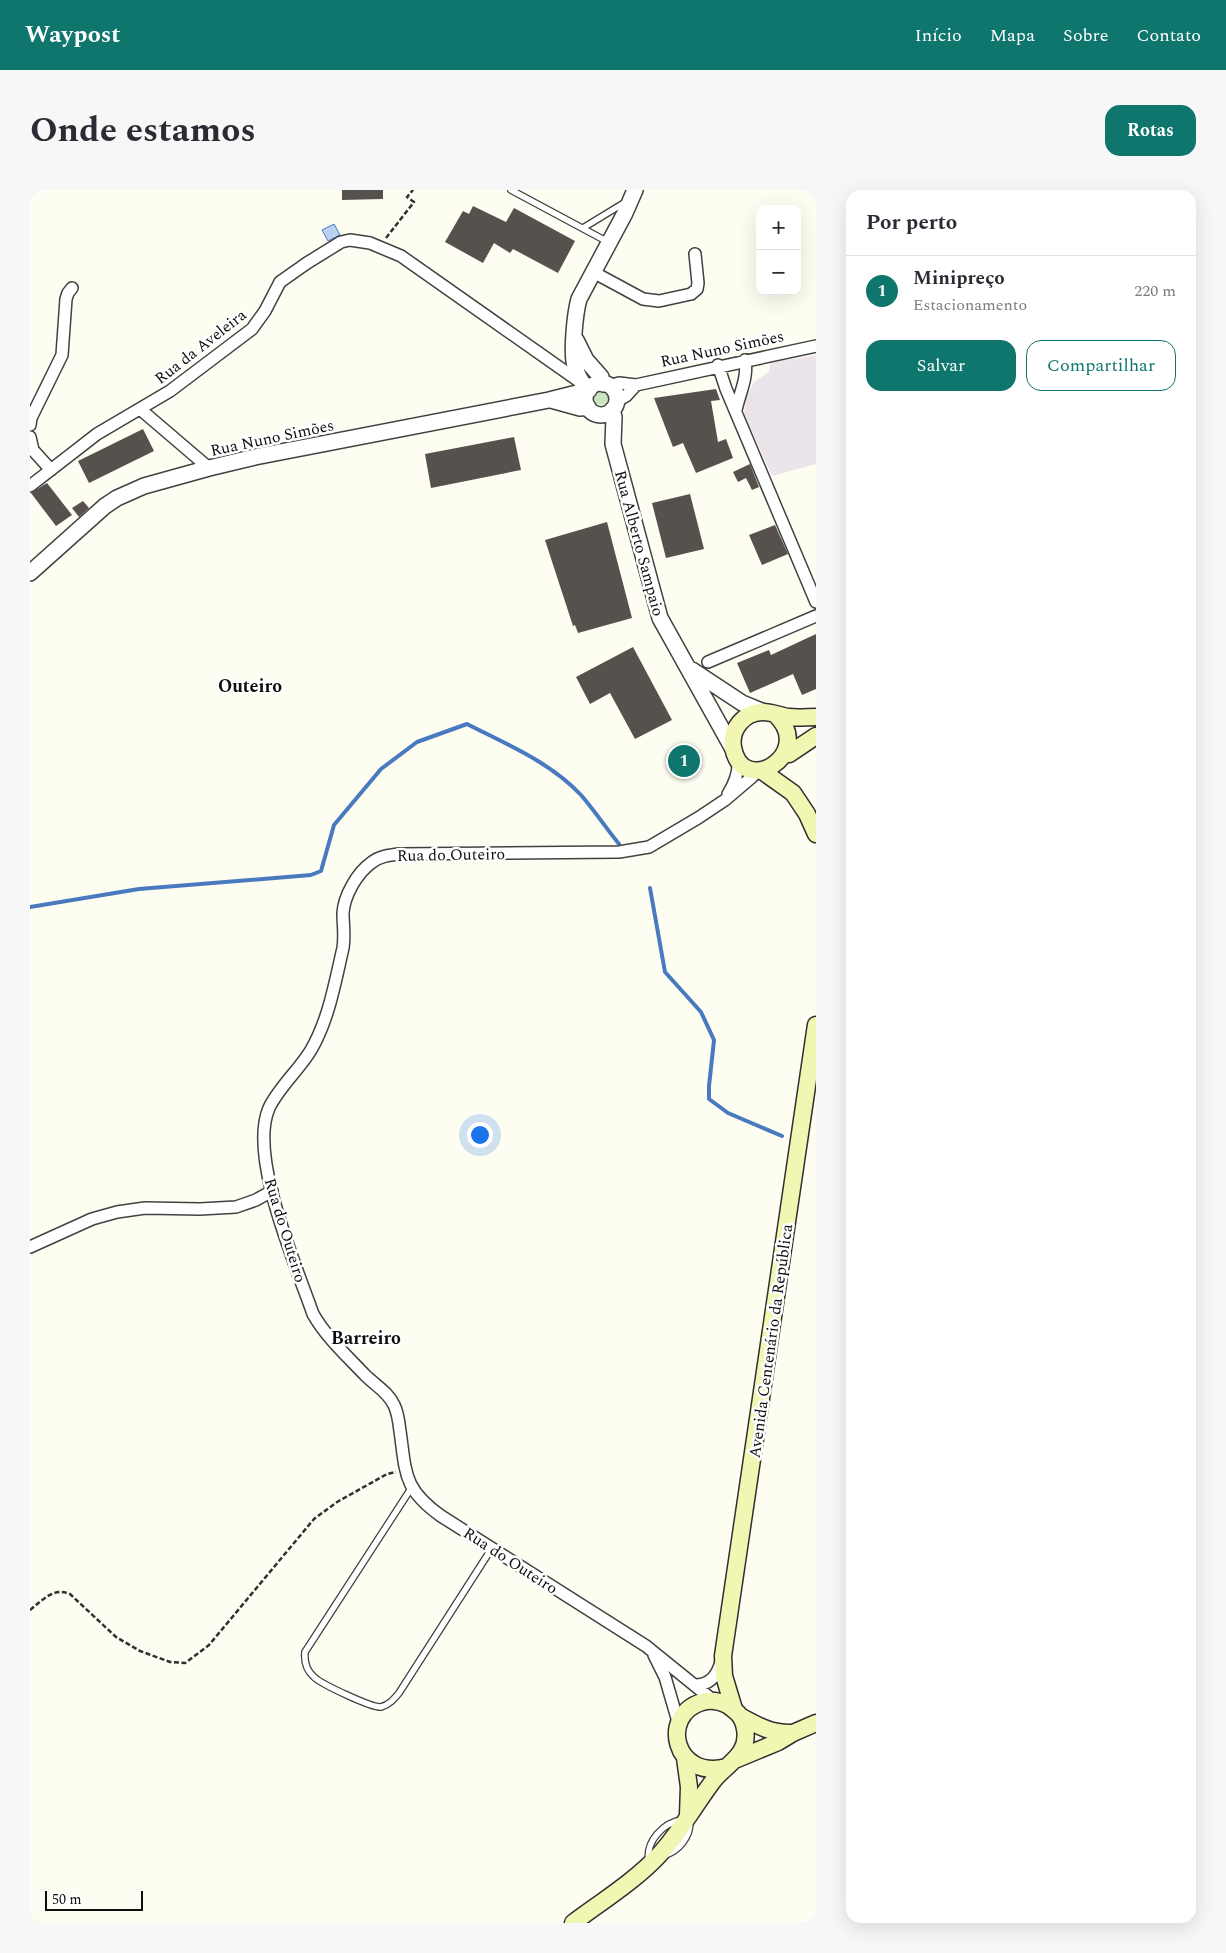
<!DOCTYPE html>
<html lang="pt">
<meta charset="utf-8">
<style>
:root{--surface:#fff;--page:#f7f7f7;--text:#2b2b33;--muted:#7c7c81;--line:#e1e1e2;--accent:#0f766e}
body{margin:0;font-family:Spectral,serif;background:var(--page);color:var(--text)}
.controls{position:absolute;right:15px;top:15px;display:grid;overflow:hidden;border-radius:10px;box-shadow:0 5px 20px #0002}
.controls button{width:45px;height:45px;display:grid;place-items:center;padding:0;border:0;border-bottom:1px solid var(--line);background:var(--surface);color:var(--text);font:25px sans-serif}
.scale{position:absolute;left:15px;bottom:12px;width:98px;box-sizing:border-box;padding-left:5px;border:2px solid #0e0e0e;border-top:0;font-size:14px;line-height:18px;white-space:nowrap;color:#0e0e0e;-webkit-text-stroke:4px #fff;paint-order:stroke}
.you{position:absolute;left:449px;top:944px;width:18px;height:18px;margin:-12px;border:4px solid #fff;border-radius:50%;background:#1a73e8;box-shadow:0 0 0 8px #1a73e833}
.badge{display:grid;place-items:center;width:32px;height:32px;border-radius:50%;background:var(--accent);color:#fff;font-size:16px;font-weight:700}
.pin{position:absolute;translate:-50% -50%;border:2px solid #fff;box-shadow:0 1px 5px #0006}
.list{margin:0;padding:0;list-style:none}
h2{display:flex;justify-content:space-between;align-items:center;height:65px;margin:0;padding:0 20px;font-size:21px}
h2 small{font-size:16px;font-weight:400;color:var(--muted)}
.list li{display:grid;grid-template-columns:32px 1fr auto;gap:15px;align-items:center;box-sizing:border-box;height:70px;padding:0 20px;border-top:1px solid var(--line)}
.list b{display:block;font-size:19px;white-space:nowrap}
.list p{margin:0;font-size:16px;white-space:nowrap;color:var(--muted)}
.list em{font-size:16px;font-style:normal;color:var(--muted)}
.actions{display:flex;gap:10px;padding:15px 20px}
.actions a{flex:1;padding:11px 0;border:1px solid var(--accent);border-radius:15px;text-align:center;font-size:18px;color:var(--accent)}
.actions .main{background:var(--accent);color:#fff}
.map{position:relative;flex:none;width:786px;height:1733px;overflow:hidden;border-radius:15px}
header{display:flex;align-items:center;gap:30px;box-sizing:border-box;height:70px;padding:0 25px;background:var(--accent);color:#fff}
header strong{font-size:24px}
nav{display:flex;gap:28px;margin-inline-start:auto;font-size:18px}
.intro{display:flex;align-items:center;justify-content:space-between;box-sizing:border-box;height:120px;padding:0 30px}
h1{margin:0;font-size:35px}
.button{padding:12px 22px;border-radius:15px;background:var(--accent);color:#fff;font-size:18px;font-weight:700}
main{display:flex;gap:30px;padding:0 30px}
aside{flex:1;background:var(--surface);border-radius:15px;box-shadow:0 5px 20px #0002}
.map>svg:first-child{display:block}
.industrial{fill:#ece4eb}
.green{fill:#cae5bd}
.water{fill:#bad2f0;stroke:#4979bf}
.lines{fill:none;stroke-linecap:round;stroke-linejoin:round}
.stream{stroke:#4979bf;stroke-width:4}
.building{fill:#56514c}
.service-casing{stroke:#414141;stroke-width:8}
.minor-casing{stroke:#414141;stroke-width:14}
.tertiary-casing{stroke:#414141;stroke-width:18}
.secondary-casing{stroke:#303030;stroke-width:19}
.path{stroke:#303030;stroke-width:2.5;stroke-dasharray:5 2.5;stroke-linecap:butt}
.service{stroke:#fff;stroke-width:5.5}
.minor{stroke:#fff;stroke-width:11}
.tertiary{stroke:#fff;stroke-width:15}
.secondary{stroke:#f1f7b3;stroke-width:16}
.labels{text-anchor:middle;stroke-width:5;stroke-linejoin:round;paint-order:stroke}
.street-label{font-size:16px;fill:#0e0e0e;stroke:#fff}
.neighbourhood-label{font-size:18px;font-weight:bold;fill:#0e0e0e;stroke:#fff}
</style>
<header>
<strong>Waypost</strong>
<nav><a>Início</a><a>Mapa</a><a>Sobre</a><a>Contato</a></nav>
</header>
<div class="intro"><h1>Onde estamos</h1><a class="button">Rotas</a></div>
<main>
<div class="map">
<svg width="786" height="1733" viewBox="0 0 786 1733">
<rect width="100%" height="100%" fill="#fdfdf1"/>
<path class="industrial" d="M 786,165 L 786,274 L 742,286 L 714,224 L 716,208 L 724,192 L 739,182 L 740,173 Z"/>
<path class="green" d="M563 207a8 8 0 1 1 16 0a8 8 0 1 1-16 0Z"/>
<path class="water" d="M 304,34 L 310,45 L 298,51 L 292,40 Z"/>
<g class="lines">
<path class="stream" d="M 620,698 L 635,782 L 671,822 L 684,850 L 679,896 L 679,909 L 698,923 L 752,946
M 0,717 L 109,699 L 281,685 L 291,681 L 304,635 L 351,579 L 387,552 L 437,534 C 476,554 520,572 551,605 C 564,620 576,638 589,654"/>
</g>
<path class="building" d="M 312,0 L 353,0 L 353,9 L 312,10 Z
M 443,16 L 476,32 L 484,18 L 545,51 L 528,83 L 483,59 L 480,63 L 464,53 L 453,73 L 415,52 L 433,21 L 439,24 Z
M 686,199 L 690,210 L 681,211 L 688,252 L 696,249 L 703,268 L 666,283 L 653,253 L 643,257 L 624,208 Z
M 113,239 L 124,261 L 59,293 L 48,271 Z
M 484,247 L 491,280 L 401,298 L 395,264 Z
M 720,274 L 729,297 L 722,300 L 716,288 L 708,292 L 703,282 Z
M 17,293 L 42,325 L 26,336 L 1,303 Z
M 660,304 L 674,359 L 636,368 L 622,313 Z
M 53,311 L 59,318 L 49,327 L 42,318 Z
M 577,332 L 602,428 L 548,443 L 545,435 L 543,436 L 515,350 Z
M 745,335 L 758,364 L 732,375 L 719,345 Z
M 786,444 L 786,499 L 772,505 L 763,484 L 720,503 L 707,473 L 739,460 L 741,465 Z
M 603,457 L 642,530 L 605,549 L 580,503 L 560,514 L 546,487 Z"/>
<g class="lines">
<defs>
<path id="service" d="M 481,0 L 578,52
M 553,38 L 594,13
M 382,1297 L 275,1462 C 274,1472 276,1480 284,1487 C 291,1494 342,1518 351,1517 C 359,1515 364,1509 369,1503 L 462,1358
M 635,1665 C 649,1661 660,1647 660,1632
M 619,1672 C 615,1652 633,1632 653,1630"/>
<path id="minor" d="M 563,82 L 613,109 L 629,111 L 661,104 L 667,99 L 668,93 L 665,64
M 688,175 L 696,199 L 786,412
M 579,196 L 589,193 L 606,195 L 786,156
M 587,211 L 596,206 L 606,195
M 110,219 L 179,278
M 706,220 C 710,202 718,188 715,170
M 0,235 L 1,228 L 32,165 L 36,109 L 38,103 L 42,98
M 0,247 L 3,260 L 21,280
M 0,296 L 67,244 L 140,201 L 222,139 L 235,121 L 250,92 L 277,73 L 311,52 L 320,50 L 340,53 L 371,66 L 553,194
M 678,472 L 786,426
M 698,604 C 705,593 709,583 708,570
M 0,1057 L 62,1029 L 87,1022 L 115,1018 L 170,1019 L 206,1017 L 226,1010 L 242,1001
M 624,1465 L 635,1487 L 649,1535
M 665,1495 C 680,1495 687,1486 691,1472
M 684,1511 L 616,1456 L 411,1326 C 373,1299 376,1283 370,1241 C 369,1232 368,1223 364,1215 C 358,1202 345,1195 335,1185 C 317,1166 296,1147 283,1124 C 266,1075 218,966 239,918 C 249,897 269,880 281,860 C 299,829 305,792 313,758 C 315,746 313,735 313,723 C 314,706 327,683 341,673 C 349,666 360,665 370,664 L 589,662 L 619,657 L 668,628 L 695,610 L 722,587 L 727,581"/>
<path id="tertiary" d="M 546,150 L 556,170 L 571,187 L 573,194
M555 209a16 16 0 1 1 32 0a16 16 0 1 1-32 0Z
M 559,200 C 552,194 547,185 545,176 C 541,163 545,123 549,109 L 595,23 L 605,0
M 521,210 L 550,218 L 558,217
M 582,220 L 584,227 L 583,254 L 630,428 L 703,559
M 0,383 L 75,316 L 87,308 L 114,296 L 179,278 L 225,267 L 519,210 L 547,203 L 557,202
M 662,480 L 712,513 L 734,522"/>
<path id="secondary" d="M 746,525 C 786,564 712,609 703,557 C 700,539 714,522 733,522 C 742,522 750,526 759,527 C 768,528 777,527 786,527
M 759,564 L 786,546
M 732,581 L 763,603 L 777,624 L 786,644
M 704,1519 L 694,1486 L 693,1466 L 786,835
M 710,1526 C 728,1536 742,1544 763,1543
M 655,1568 L 659,1597 L 658,1625
M 707,1569 L 748,1552 L 763,1543 L 786,1533
M 543,1733 C 571,1712 606,1690 629,1665 C 650,1642 665,1615 683,1591 C 696,1574 720,1565 715,1539 C 714,1532 710,1524 704,1520 C 696,1512 683,1509 672,1512 C 629,1525 644,1591 697,1577"/>
</defs>
<use href="#service" class="service-casing"/>
<use href="#minor" class="minor-casing"/>
<use href="#tertiary" class="tertiary-casing"/>
<use href="#secondary" class="secondary-casing"/>
<path class="path" d="M 356,48 L 384,12 L 377,7 L 383,0
M 0,1420 C 13,1410 23,1397 40,1404 L 86,1447 L 110,1461 L 140,1472 L 155,1473 L 179,1455 L 284,1329 L 307,1312 L 357,1284 L 366,1282"/>
<use href="#service" class="service"/>
<use href="#minor" class="minor"/>
<use href="#tertiary" class="tertiary"/>
<use href="#secondary" class="secondary"/>
</g>
<g class="labels">
<g class="street-label">
<text transform="translate(170 156) rotate(-38)" y="6">Rua da Aveleira</text>
<text transform="translate(692 158) rotate(-12)" y="6">Rua Nuno Simões</text>
<text transform="translate(242 247) rotate(-12)" y="6">Rua Nuno Simões</text>
<text transform="translate(610 353) rotate(75)" y="6">Rua Alberto Sampaio</text>
<text transform="translate(421 664) rotate(-1)" y="6">Rua do Outeiro</text>
<text transform="translate(256 1040) rotate(73)" y="6">Rua do Outeiro</text>
<text transform="translate(740 1151) rotate(-82)" y="6">Avenida Centenário da República</text>
<text transform="translate(481 1370) rotate(33)" y="6">Rua do Outeiro</text>
</g>
<g class="neighbourhood-label">
<text x="220" y="502">Outeiro</text>
<text x="336" y="1154">Barreiro</text>
</g>
</g>
</svg>
<div class="controls">
<button>+</button>
<button>−</button>
</div>
<div class="scale">50 m</div>
<div class="you"></div>
<div class="pin badge" style="left:654px;top:571px">1</div>
</div>
<aside>
<h2>Por perto<small></small></h2>
<ul class="list">
<li><span class="badge">1</span><div><b>Minipreço</b><p>Estacionamento</p></div><em>220 m</em></li>
</ul>
<div class="actions"><a class="main">Salvar</a><a>Compartilhar</a></div>
</aside>
</main>
